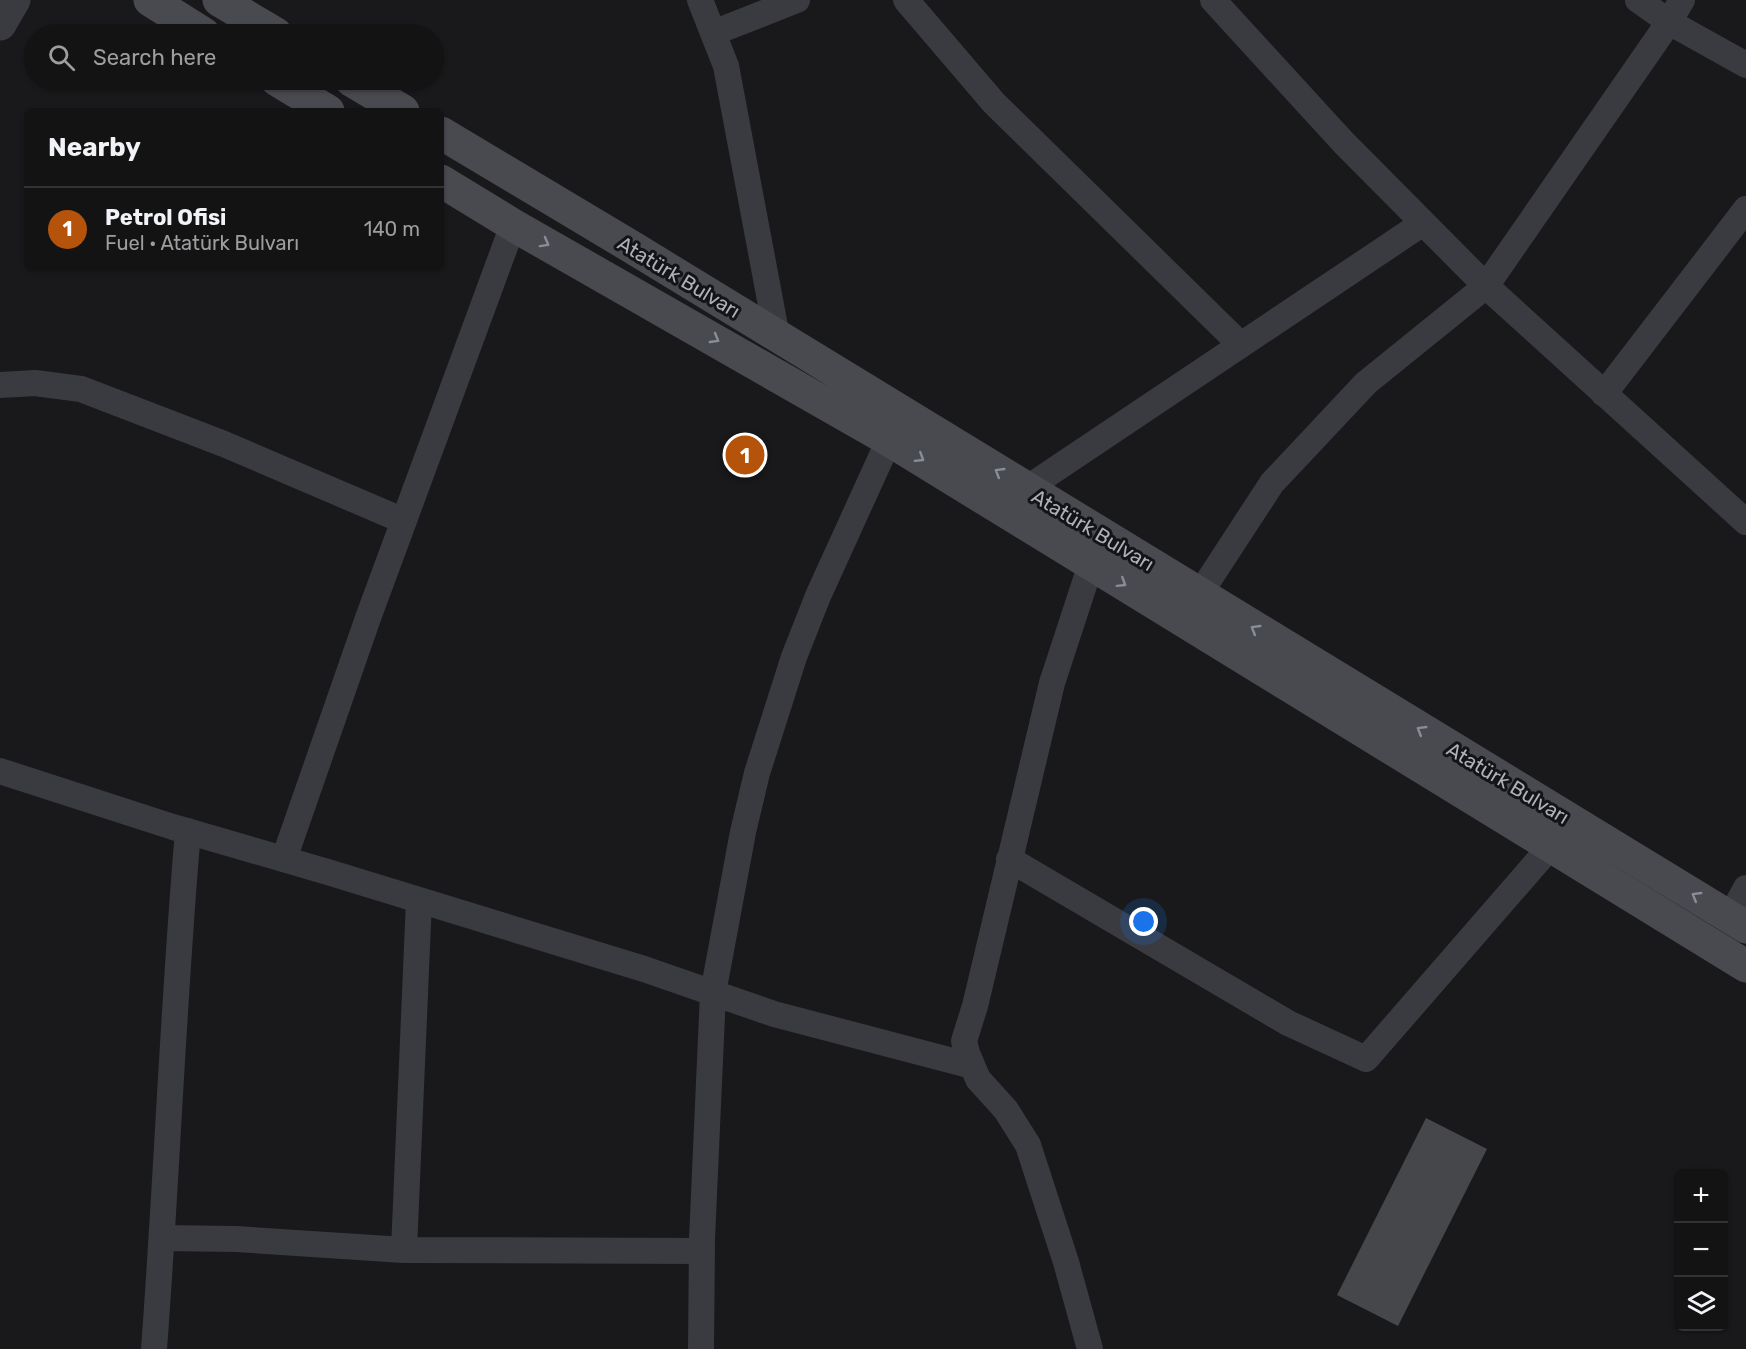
<!DOCTYPE html>
<meta charset="utf-8">
<style>
:root{--surface:#131314;--page:#1c1c1d;--text:#f1f3f6;--muted:#9d9ea0;--line:#323234;--accent:#b45309}
body{margin:0;font-family:Rubik,sans-serif;background:var(--page);color:var(--text)}
.controls{position:absolute;right:18px;bottom:18px;display:grid;overflow:hidden;border-radius:9px;box-shadow:0 2px 4px #0004}
.controls button{width:54px;height:54px;display:grid;place-items:center;padding:0;border:0;border-bottom:2px solid var(--line);background:var(--surface);color:var(--text);font:30px sans-serif}
.you{position:absolute;left:1144px;top:922px;width:21px;height:21px;margin:-15px;border:4px solid #fff;border-radius:50%;background:#1a73e8;box-shadow:0 0 0 9px #1a73e833}
.badge{display:grid;place-items:center;width:39px;height:39px;border-radius:50%;background:var(--accent);color:#fff;font-size:20px;font-weight:700}
.pin{position:absolute;translate:-50% -50%;border:3px solid #fff;box-shadow:0 2px 6px #0006}
.list{margin:0;padding:0;list-style:none}
h2{display:flex;justify-content:space-between;align-items:center;height:78px;margin:0;padding:0 24px;font-size:26px}
h2 small{font-size:20px;font-weight:400;color:var(--muted)}
.list li{display:grid;grid-template-columns:39px 1fr auto;gap:18px;align-items:center;box-sizing:border-box;height:84px;padding:0 24px;border-top:2px solid var(--line)}
.list b{display:block;font-size:22px;white-space:nowrap}
.list p{margin:0;font-size:20px;white-space:nowrap;color:var(--muted)}
.list em{font-size:20px;font-style:normal;color:var(--muted)}
.icon{flex:none;width:33px;height:33px;fill:none;stroke:currentColor;stroke-width:2;stroke-linecap:round;stroke-linejoin:round}
.map{position:relative;flex:none;width:1746px;height:1349px;overflow:hidden}
.search{position:absolute;background:var(--surface);box-shadow:0 2px 4px #0004;left:24px;top:24px;width:420px;height:66px;display:flex;align-items:center;gap:15px;box-sizing:border-box;padding:0 21px;border-radius:33px;color:var(--muted);font-size:22px}
.panel{position:absolute;background:var(--surface);box-shadow:0 2px 4px #0004;left:24px;top:108px;width:420px;height:162px;border-radius:9px}
.map>svg:first-child{display:block}
.building{fill:#46474b}
.lines{fill:none;stroke-linecap:round;stroke-linejoin:round}
.minor{stroke:#3a3b40;stroke-width:26}
.tertiary{stroke:#3a3b40;stroke-width:33}
.secondary{stroke:#484a50;stroke-width:33}
.oneway{stroke:#898d95}
.labels{text-anchor:middle;stroke-width:6;stroke-linejoin:round;paint-order:stroke}
.street-label{font-size:20px;fill:#acb1ba;stroke:#141416}
</style>
<div class="map">
<svg width="1746" height="1349" viewBox="0 0 1746 1349">
<rect width="100%" height="100%" fill="#19191b"/>
<path class="building" d="M 1426,1118 L 1487,1149 L 1398,1326 L 1337,1295 Z"/>
<g class="lines">
<path class="minor" d="M 700,0 L 726,66 L 777,337
M 906,0 L 994,103 L 1241,345
M 1213,0 L 1344,143 L 1486,286 L 1746,522
M 1638,0 L 1669,22 L 1746,65
M 713,33 L 797,0
M 0,385 L 35,383 L 81,389 L 224,444 L 404,521
M 1604,394 L 1746,209
M 1026,489 L 1423,223
M 1199,595 L 1272,483 L 1366,383 L 1486,286 L 1669,22 L 1682,0
M 0,771 L 173,827 L 331,873 L 644,969 L 774,1014 L 972,1066
M 284,859 L 368,618 L 513,225
M 1009,859 L 1288,1023 L 1366,1059 L 1551,846
M 1730,917 L 1746,888
M 162,1238 L 236,1239 L 404,1250 L 702,1251
M 404,1250 L 419,900
M 154,1349 C 167,1176 173,1004 188,831
M 701,1349 L 702,1239 L 713,993 L 743,832 L 757,773 L 794,657 L 818,596 L 889,440
M 1090,1349 L 1066,1262 L 1028,1145 L 1006,1110 L 978,1079 L 967,1053 L 964,1041 L 975,1006 L 1052,683 L 1091,564"/>
<path class="tertiary" d="M 0,24 L 14,0"/>
<path class="secondary" d="M 150,0 L 204,34
M 219,0 L 276,34
M 277,80 L 328,111
M 351,80 L 403,111
M 441,133 L 635,249 L 1746,927
M 441,181 L 513,225 L 889,440 L 1746,966"/>
</g>
<defs><path id="oneway-chevron" d="M-2-3.5L2.5 0L-2 3.5" fill="none" stroke-width="1.6" stroke-linecap="round" stroke-linejoin="round" transform="scale(1.5)"/></defs>
<g class="oneway">
<use href="#oneway-chevron" transform="translate(545 243) rotate(29)"/>
<use href="#oneway-chevron" transform="translate(715 339) rotate(30)"/>
<use href="#oneway-chevron" transform="translate(920 458) rotate(32)"/>
<use href="#oneway-chevron" transform="translate(999 472) rotate(-149)"/>
<use href="#oneway-chevron" transform="translate(1122 583) rotate(32)"/>
<use href="#oneway-chevron" transform="translate(1255 629) rotate(-149)"/>
<use href="#oneway-chevron" transform="translate(1421 730) rotate(-149)"/>
<use href="#oneway-chevron" transform="translate(1696 896) rotate(-149)"/>
</g>
<g class="labels">
<g class="street-label">
<text transform="translate(679 277) rotate(31)" y="7">Atatürk Bulvarı</text>
<text transform="translate(1093 530) rotate(31)" y="7">Atatürk Bulvarı</text>
<text transform="translate(1508 783) rotate(31)" y="7">Atatürk Bulvarı</text>
</g>
</g>
</svg>
<div class="controls">
<button>+</button>
<button>−</button>
<button><svg class="icon" aria-label="layers" viewBox="0 0 24 24"><path d="M12 4l9 5-9 5-9-5zM3 14l9 5 9-5"/></svg></button>
</div>
<div class="you"></div>
<div class="pin badge" style="left:745px;top:455px">1</div>
<div class="search"><svg class="icon" aria-label="search" viewBox="0 0 24 24"><circle cx="10" cy="10" r="6"/><path d="M15 15l6 6"/></svg>Search here</div>
<section class="panel">
<h2>Nearby<small></small></h2>
<ul class="list">
<li><span class="badge">1</span><div><b>Petrol Ofisi</b><p>Fuel · Atatürk Bulvarı</p></div><em>140 m</em></li>
</ul>
</section>
</div>
